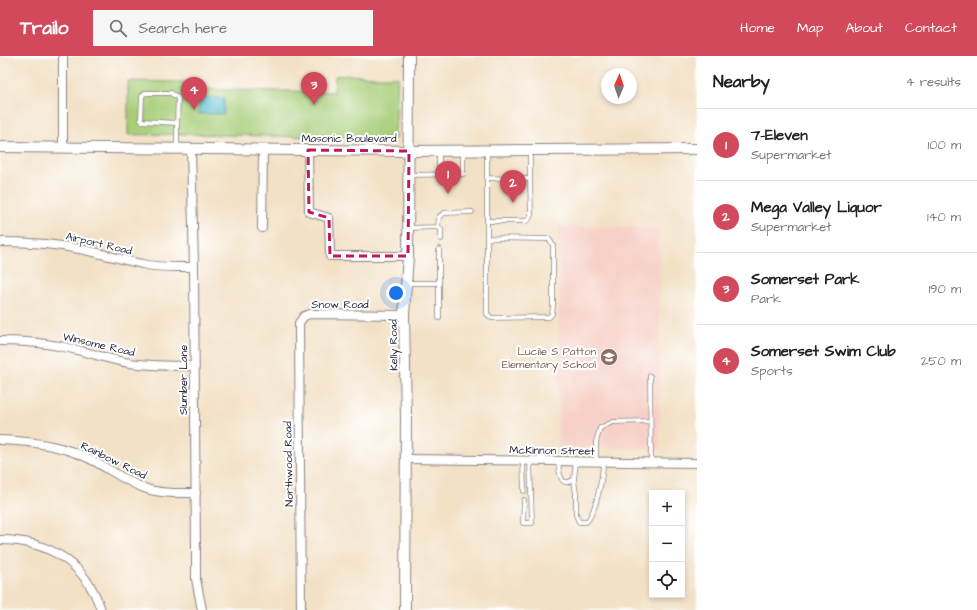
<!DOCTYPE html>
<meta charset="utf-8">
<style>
:root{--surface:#fff;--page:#f6f6f6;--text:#222;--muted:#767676;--line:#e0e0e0;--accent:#d1495b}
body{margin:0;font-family:"Architects Daughter",sans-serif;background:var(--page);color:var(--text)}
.controls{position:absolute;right:12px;bottom:12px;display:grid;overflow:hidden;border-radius:0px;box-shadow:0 2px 6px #0003}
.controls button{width:36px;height:36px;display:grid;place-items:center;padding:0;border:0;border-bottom:1px solid var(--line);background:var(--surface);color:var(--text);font:20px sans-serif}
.compass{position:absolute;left:601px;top:12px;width:36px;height:36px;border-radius:50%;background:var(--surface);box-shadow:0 2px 6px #0003;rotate:2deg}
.you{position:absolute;left:396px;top:237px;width:14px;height:14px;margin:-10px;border:3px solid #fff;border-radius:50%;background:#1a73e8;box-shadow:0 0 0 6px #1a73e833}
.badge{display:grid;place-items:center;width:26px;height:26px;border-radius:50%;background:var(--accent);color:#fff;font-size:13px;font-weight:700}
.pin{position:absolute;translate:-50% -33px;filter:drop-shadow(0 1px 2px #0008)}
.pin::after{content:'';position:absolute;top:21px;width:14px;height:12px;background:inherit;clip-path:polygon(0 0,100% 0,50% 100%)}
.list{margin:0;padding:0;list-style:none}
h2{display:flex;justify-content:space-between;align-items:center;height:52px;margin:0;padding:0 16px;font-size:17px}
h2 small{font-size:13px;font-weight:400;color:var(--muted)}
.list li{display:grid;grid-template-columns:26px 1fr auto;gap:12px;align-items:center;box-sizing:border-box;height:72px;padding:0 16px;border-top:1px solid var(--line)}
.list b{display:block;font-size:15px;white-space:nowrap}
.list p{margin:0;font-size:13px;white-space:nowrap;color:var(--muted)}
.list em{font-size:13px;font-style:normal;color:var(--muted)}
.icon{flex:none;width:22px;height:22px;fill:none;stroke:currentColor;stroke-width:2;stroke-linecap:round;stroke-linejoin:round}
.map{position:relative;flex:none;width:697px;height:554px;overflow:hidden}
header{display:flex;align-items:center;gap:24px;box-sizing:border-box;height:56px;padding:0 20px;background:var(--accent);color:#fff}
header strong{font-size:19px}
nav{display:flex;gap:22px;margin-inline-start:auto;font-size:14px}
.search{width:280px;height:36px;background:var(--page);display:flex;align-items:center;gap:10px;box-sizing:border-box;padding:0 14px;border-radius:0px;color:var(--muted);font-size:15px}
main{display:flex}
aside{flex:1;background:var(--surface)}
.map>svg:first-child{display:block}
.built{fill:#f7d1c8}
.green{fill:#a7cd78;stroke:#64785a}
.water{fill:#50bbcc;stroke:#396e84}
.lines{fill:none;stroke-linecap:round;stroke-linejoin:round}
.service-casing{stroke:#8a8280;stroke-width:5.5}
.minor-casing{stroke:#8a8280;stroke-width:10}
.tertiary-casing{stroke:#8a8280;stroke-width:12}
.service{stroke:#fff;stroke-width:4}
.minor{stroke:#fff;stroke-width:8}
.tertiary{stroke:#fff;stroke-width:10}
.marked{fill:none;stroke:#c2185b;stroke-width:3;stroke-dasharray:8 5;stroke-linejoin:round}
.labels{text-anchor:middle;stroke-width:4;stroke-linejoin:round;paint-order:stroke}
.street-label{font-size:11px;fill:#22223b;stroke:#fff}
.education-label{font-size:11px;fill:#785e54;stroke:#fff;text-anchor:end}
</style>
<header>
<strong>Trailo</strong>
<div class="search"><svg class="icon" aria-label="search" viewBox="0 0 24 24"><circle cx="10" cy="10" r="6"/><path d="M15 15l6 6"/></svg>Search here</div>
<nav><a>Home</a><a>Map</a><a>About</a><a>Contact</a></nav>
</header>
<main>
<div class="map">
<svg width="697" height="554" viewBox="0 0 697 554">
<rect width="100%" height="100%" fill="#fff"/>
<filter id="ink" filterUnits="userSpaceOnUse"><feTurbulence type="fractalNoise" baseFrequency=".025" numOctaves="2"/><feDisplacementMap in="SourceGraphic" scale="8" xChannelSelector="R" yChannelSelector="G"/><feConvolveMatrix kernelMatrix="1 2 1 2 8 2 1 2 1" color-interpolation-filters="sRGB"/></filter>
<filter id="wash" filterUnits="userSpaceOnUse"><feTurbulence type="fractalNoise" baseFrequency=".012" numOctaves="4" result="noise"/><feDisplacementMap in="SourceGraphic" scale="16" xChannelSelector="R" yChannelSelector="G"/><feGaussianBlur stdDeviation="0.9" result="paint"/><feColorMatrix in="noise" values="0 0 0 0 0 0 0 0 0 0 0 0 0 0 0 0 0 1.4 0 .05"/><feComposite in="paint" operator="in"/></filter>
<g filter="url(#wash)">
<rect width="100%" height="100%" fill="#f3e1c6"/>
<path class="built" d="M 559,170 L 659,172 L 660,393 L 558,390 Z"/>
<path class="green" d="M 351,19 L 374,21 L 398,21 L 395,83 L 183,78 L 128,79 L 128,25 L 185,26 L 186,33 L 334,36 L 335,20 Z"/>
<path class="water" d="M 199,41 L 224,42 L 224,58 L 199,58 Z"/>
</g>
<g filter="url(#ink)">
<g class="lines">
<defs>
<path id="service" d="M 177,93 C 177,76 177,59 178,42 L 171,37 L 145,37 L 142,40 L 141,64 L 142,65 L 177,67
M 439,95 L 439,119
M 409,119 L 463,118 L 463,96
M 487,122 L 530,123 L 530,95
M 487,165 L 526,165 L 529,163 L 531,159 L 530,123
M 438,171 L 439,161 L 444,157 L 472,156
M 408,172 L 438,171 L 441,173 L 441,183
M 487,182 L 549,183 L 553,189 L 553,250 L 552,258 L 549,261 L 492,262 L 487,258 C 487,203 487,149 487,94
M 406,227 L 439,227 L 439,262
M 439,227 L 439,193
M 650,320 L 651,406
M 523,405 L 524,435
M 558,405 C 559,415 560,434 574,423 L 576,405
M 596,406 L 596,386 L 600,372 L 613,366 L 650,365
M 574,423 L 576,438 L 576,459 L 579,466 L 586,466 C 596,458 603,419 603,406
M 524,444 L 523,467 L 532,467 L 530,405"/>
<path id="minor" d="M 63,0 L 63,91
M 191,93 L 194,211 L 196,502 L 196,523 L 202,554
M 308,94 L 309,156 L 329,162 L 330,200 L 408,200
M 262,172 L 263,94
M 0,186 C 29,186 57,188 85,194 C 104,198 123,204 142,208 C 159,212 176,211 194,211
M 0,285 C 25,285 49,287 73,293 C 92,297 110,304 130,307 C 151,310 173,310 194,310
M 0,384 C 30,385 62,389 90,403 C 108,412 125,425 144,432 C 160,438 178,437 196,437
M 406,403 L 697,407
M 0,484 C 48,484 86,507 101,554
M 301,554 L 299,267 L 304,260 L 310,258 L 404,259"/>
<path id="tertiary" d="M 0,91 L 409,95 L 697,93
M 405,554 L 406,361 L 404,259 L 408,200 L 409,0"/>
</defs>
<use href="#service" class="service-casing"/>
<use href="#minor" class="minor-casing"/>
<use href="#tertiary" class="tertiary-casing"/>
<use href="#service" class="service"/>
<use href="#minor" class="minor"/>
<use href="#tertiary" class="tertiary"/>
</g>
</g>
<path class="marked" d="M 308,94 L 409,95 L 408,200 L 330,200 L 329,162 L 309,156 Z"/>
<defs>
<symbol id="school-disc" viewBox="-11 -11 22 22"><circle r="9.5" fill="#8d6e63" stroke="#fff"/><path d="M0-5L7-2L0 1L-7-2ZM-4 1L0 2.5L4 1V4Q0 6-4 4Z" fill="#fff"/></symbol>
</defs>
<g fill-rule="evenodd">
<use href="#school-disc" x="599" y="291" width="20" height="20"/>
</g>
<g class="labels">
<g class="street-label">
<text x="349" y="86">Masonic Boulevard</text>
<text transform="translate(99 187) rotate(13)" y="4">Airport Road</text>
<text x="340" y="252">Snow Road</text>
<text transform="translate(99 288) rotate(13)" y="4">Winsome Road</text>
<text transform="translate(393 289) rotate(-91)" y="4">Kelly Road</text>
<text transform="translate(183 324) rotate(-90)" y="4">Slumber Lane</text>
<text transform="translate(552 394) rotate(1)" y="4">McKinnon Street</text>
<text transform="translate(114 404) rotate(26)" y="4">Rainbow Road</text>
<text transform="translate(288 408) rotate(-91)" y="4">Northwood Road</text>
</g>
<g class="education-label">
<text x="596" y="299">Lucile S Patton<tspan x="596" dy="13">Elementary School</tspan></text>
</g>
</g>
</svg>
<div class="controls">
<button>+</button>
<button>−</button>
<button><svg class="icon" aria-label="locate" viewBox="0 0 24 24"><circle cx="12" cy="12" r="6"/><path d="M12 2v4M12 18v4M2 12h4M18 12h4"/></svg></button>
</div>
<svg class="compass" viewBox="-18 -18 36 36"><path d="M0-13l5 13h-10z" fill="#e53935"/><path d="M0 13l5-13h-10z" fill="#767676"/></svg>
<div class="you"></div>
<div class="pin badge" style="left:448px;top:138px">1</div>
<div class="pin badge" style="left:513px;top:147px">2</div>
<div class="pin badge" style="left:314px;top:49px">3</div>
<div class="pin badge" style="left:194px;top:54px">4</div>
</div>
<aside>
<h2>Nearby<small>4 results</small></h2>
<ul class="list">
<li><span class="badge">1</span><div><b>7-Eleven</b><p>Supermarket</p></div><em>100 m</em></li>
<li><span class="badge">2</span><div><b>Mega Valley Liquor</b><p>Supermarket</p></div><em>140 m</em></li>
<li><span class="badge">3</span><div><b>Somerset Park</b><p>Park</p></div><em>190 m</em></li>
<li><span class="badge">4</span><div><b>Somerset Swim Club</b><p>Sports</p></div><em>250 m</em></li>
</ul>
</aside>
</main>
